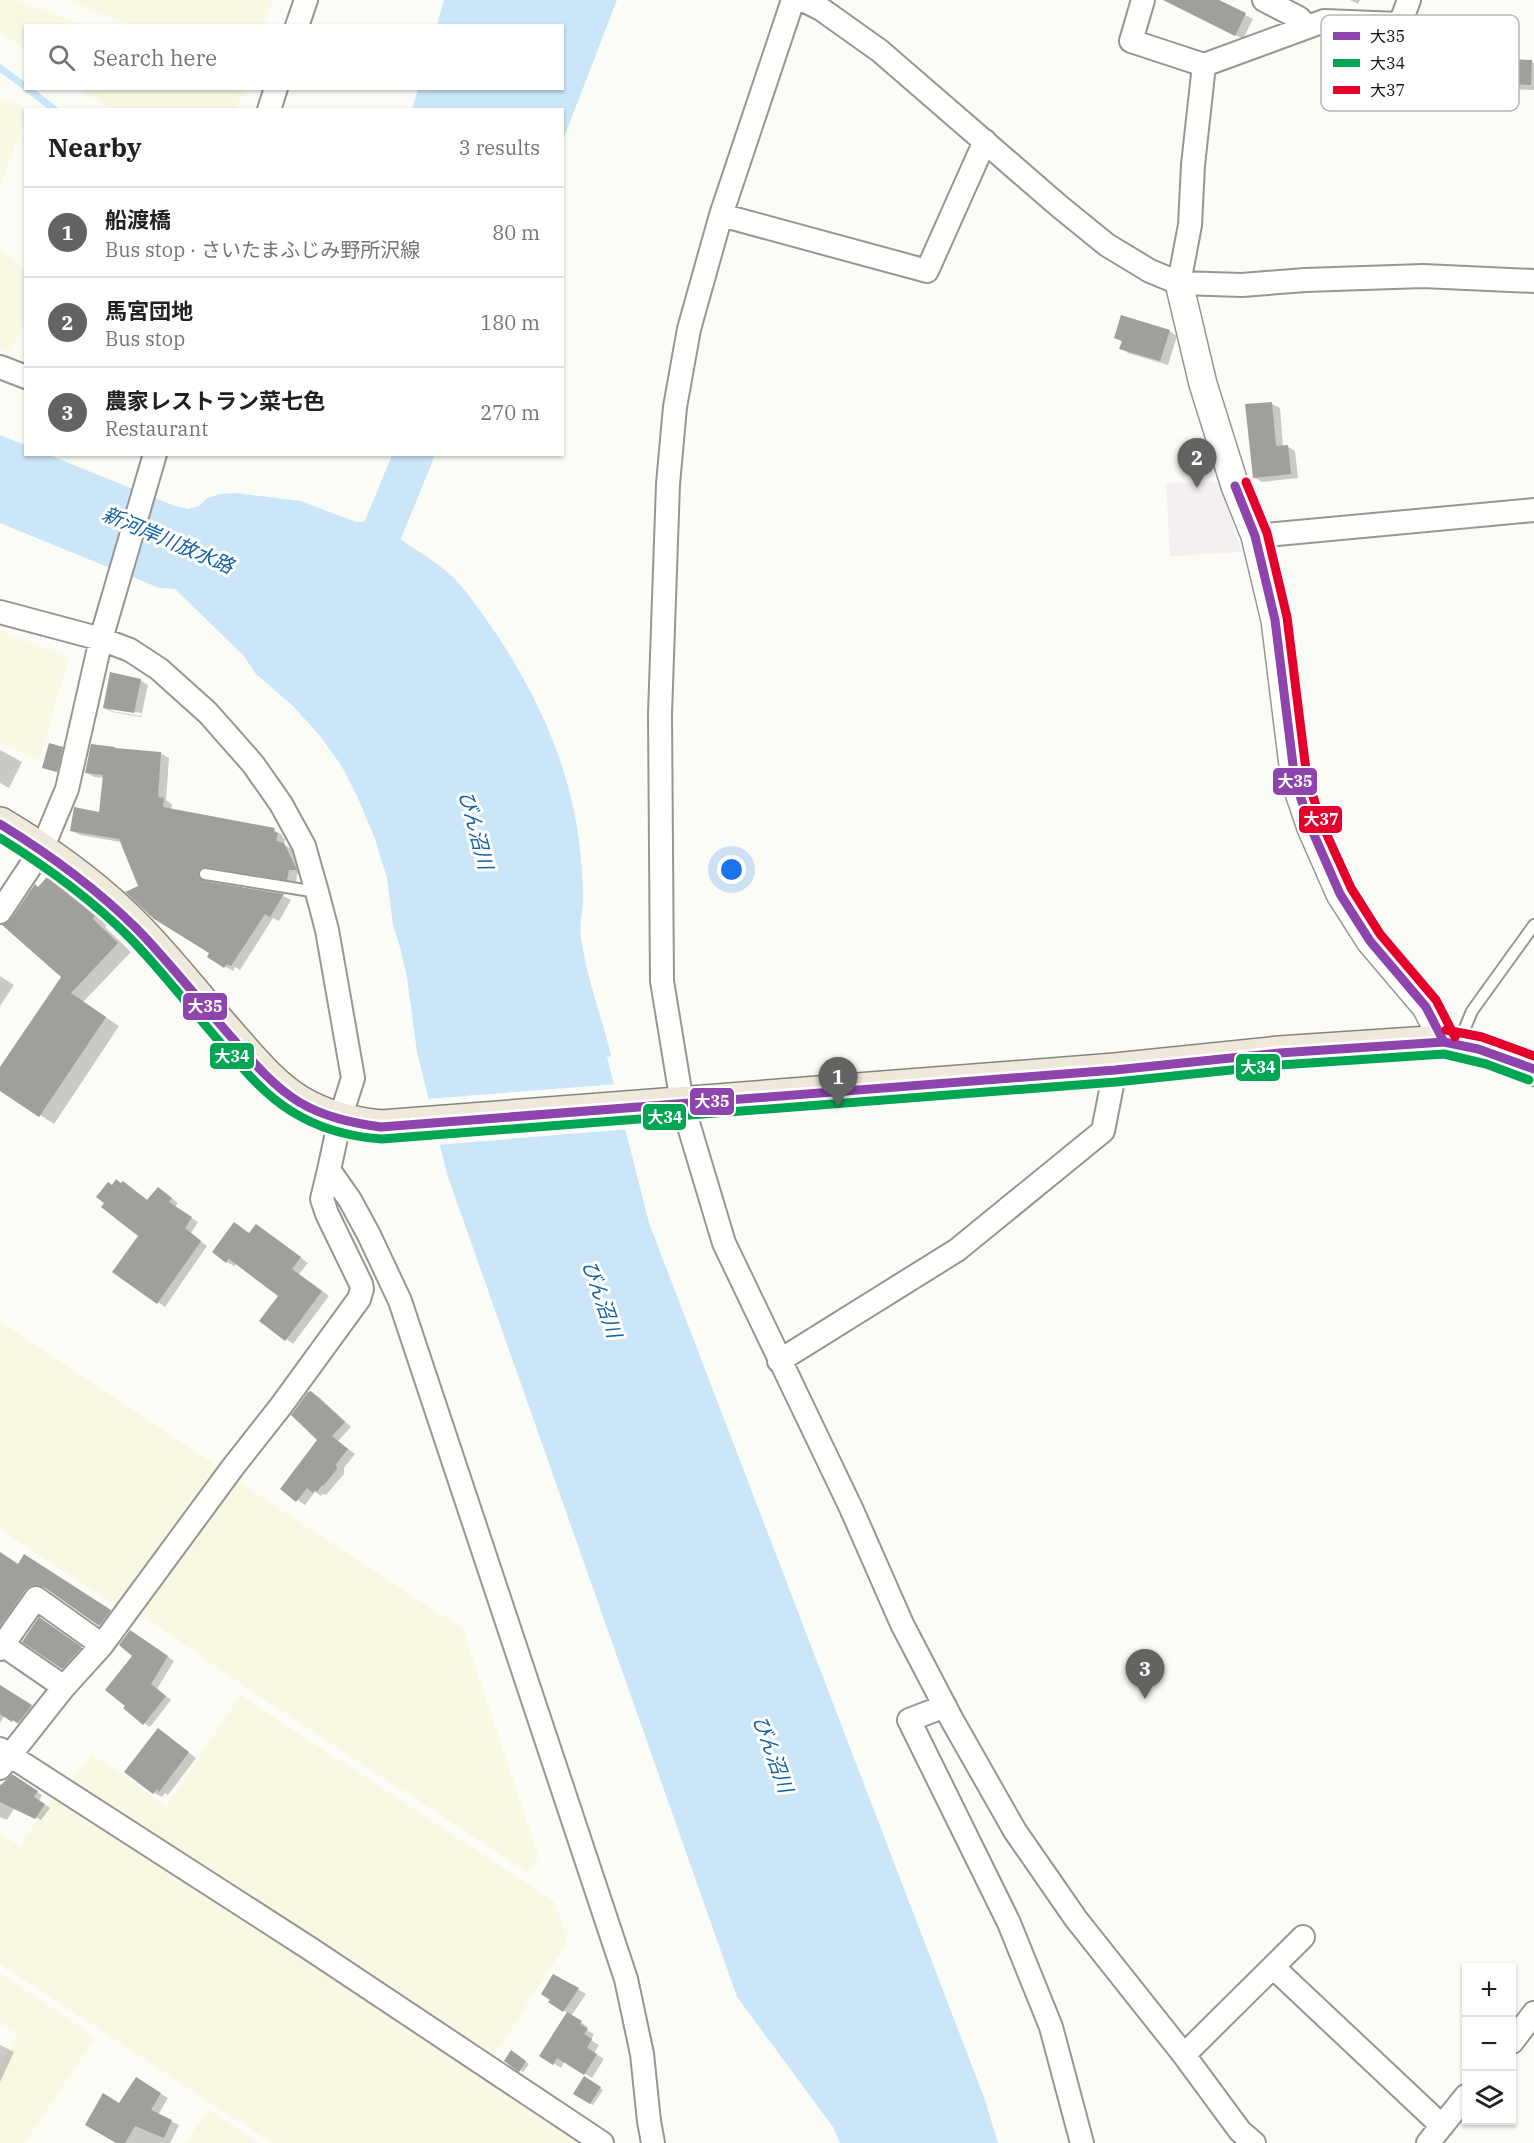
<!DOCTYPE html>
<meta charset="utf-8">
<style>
:root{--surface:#fff;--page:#f2f2f2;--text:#202124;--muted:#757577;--line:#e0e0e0;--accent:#636361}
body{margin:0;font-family:"IBM Plex Serif","Noto Sans JP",serif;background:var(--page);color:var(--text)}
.controls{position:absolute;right:18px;bottom:18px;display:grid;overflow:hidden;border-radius:0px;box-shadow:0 2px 4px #0004}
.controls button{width:54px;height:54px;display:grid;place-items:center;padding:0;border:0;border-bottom:2px solid var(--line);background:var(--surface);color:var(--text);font:30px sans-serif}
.you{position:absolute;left:732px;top:870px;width:21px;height:21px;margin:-15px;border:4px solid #fff;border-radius:50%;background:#1a73e8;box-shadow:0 0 0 9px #1a73e833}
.badge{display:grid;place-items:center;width:39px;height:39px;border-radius:50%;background:var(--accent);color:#fff;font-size:20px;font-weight:700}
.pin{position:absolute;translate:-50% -50px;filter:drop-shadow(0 2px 3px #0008)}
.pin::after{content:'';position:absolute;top:32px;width:21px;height:18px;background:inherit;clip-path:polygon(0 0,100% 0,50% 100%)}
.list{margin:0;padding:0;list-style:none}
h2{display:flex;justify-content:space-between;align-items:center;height:78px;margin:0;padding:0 24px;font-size:26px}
h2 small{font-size:20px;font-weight:400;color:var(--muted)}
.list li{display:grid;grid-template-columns:39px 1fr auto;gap:18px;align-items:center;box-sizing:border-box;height:90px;padding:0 24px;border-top:2px solid var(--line)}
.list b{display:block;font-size:22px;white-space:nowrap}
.list p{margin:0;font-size:20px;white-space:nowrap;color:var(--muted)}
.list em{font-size:20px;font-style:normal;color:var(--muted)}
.icon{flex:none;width:33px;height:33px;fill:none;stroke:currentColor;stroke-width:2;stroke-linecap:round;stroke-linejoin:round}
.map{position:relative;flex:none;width:1534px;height:2143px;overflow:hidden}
.search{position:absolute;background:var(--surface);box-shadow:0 2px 4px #0004;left:24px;top:24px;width:540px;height:66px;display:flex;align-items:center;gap:15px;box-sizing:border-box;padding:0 21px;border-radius:0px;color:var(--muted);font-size:22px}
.panel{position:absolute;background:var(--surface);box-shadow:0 2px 4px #0004;left:24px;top:108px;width:540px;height:348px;border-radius:0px}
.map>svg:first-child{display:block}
.industrial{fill:#f4eff3}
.farmland{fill:#f9f8e3}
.water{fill:#cbe6f8}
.pier{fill:#fcfcf7}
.shadow{fill:#0003;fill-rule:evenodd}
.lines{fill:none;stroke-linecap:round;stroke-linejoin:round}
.stream{stroke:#cbe6f8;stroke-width:7}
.river{stroke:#cbe6f8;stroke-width:40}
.building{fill:#a09f9c}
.service-casing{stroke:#969694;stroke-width:14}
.minor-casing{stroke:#969694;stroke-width:26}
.tertiary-casing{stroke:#969694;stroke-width:30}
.primary-casing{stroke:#848481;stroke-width:36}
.service{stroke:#fffffe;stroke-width:10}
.minor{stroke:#fffffe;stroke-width:22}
.tertiary{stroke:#fffffe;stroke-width:27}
.primary{stroke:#eee9da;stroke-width:33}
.bus-1-casing{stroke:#fff;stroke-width:14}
.bus-2-casing{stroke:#fff;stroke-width:14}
.bus-3-casing{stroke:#fff;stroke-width:14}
.bus-1{stroke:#8e44ad;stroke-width:9}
.bus-2{stroke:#00a651;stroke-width:9}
.bus-3{stroke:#e4002b;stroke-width:9}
.labels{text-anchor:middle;stroke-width:6;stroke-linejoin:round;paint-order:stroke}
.water-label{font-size:20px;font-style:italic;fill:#1261aa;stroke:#fff}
.key{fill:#fff;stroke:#b7b7b7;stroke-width:1.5}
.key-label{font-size:16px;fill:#101010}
.line-badge{stroke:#fff;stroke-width:2}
.badge-label{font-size:16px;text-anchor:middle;font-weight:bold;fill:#fff}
</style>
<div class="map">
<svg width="1534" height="2143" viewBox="0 0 1534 2143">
<rect width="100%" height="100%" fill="#fcfcf7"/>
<path class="industrial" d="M 1219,482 L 1242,552 L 1170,556 L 1166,483 Z"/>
<path class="farmland" d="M 0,0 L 17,0 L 84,25 L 26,26 L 25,50 L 0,32 Z
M 66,0 L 273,0 L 263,25 L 135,26 Z
M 80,89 L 244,89 L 236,110 L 111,109 Z
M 0,98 L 29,109 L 26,110 L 25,118 L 0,186 Z
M 0,248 L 25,270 L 25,320 L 11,352 L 0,348 Z
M 0,631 L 69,657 L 39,760 L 0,742 Z
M 0,1321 L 223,1470 L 119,1607 L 0,1530 Z
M 234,1479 L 463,1629 L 539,1857 L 527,1872 L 248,1689 L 139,1613 Z
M 240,1695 L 554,1901 L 568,1941 L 490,2062 L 66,1786 L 92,1754 L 167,1806 Z
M 56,1793 L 591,2143 L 272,2143 L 0,1964 L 0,1834 L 20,1846 Z
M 0,1973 L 95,2037 L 25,2143 L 0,2143 L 0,2068 L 18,2032 L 0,2023 Z
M 208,2109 L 259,2143 L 186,2143 Z"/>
<path class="water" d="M 444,0 L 617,0 L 563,140 L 562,110 L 412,109 L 418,89 L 562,88 L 562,26 L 437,25 Z
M 0,435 L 25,445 L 26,454 L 49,455 L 175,506 L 189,509 L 199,506 L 207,498 L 220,494 L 236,493 L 301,501 L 356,522 L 363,522 L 374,510 L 379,511 L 397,477 L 407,481 L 393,516 L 399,519 L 397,537 C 416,550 437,562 453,577 C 470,595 483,615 497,635 C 540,700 572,772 580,850 C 582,867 583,884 583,900 C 583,912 579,925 581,937 C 586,977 602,1016 611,1056 L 607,1057 L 649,1223 L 985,2100 L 998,2143 L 840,2143 L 833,2127 L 737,1997 L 447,1174 L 417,1052 L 407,978 L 400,947 L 393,925 L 387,878 L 375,839 L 357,796 L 341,765 L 320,736 L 293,706 L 255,673 L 244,656 L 175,589 L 159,588 L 0,523 Z"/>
<path class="pier" d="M 618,1084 L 629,1129 L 437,1145 L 426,1099 Z"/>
<path class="shadow" d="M 1166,0 L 1216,0 L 1253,19 L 1243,39 Z
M 1350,0 L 1360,0 L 1358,4 Z
M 1333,52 L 1532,62 L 1534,63 L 1534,90 L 1343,82 L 1331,75 Z
M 1169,331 L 1177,336 L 1168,365 L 1128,353 L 1121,348 L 1123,342 L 1115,338 Z
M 1272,404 L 1280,408 L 1283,447 L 1287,446 L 1295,451 L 1298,478 L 1262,482 L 1254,477 Z
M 140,680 L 148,685 L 141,717 L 112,712 L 104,708 ZM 111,708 L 141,713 L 141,716 L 111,711 Z
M 62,748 L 65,750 L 60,773 L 47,769 Z
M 0,750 L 22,762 L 9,788 L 0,783 Z
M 160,753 L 169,758 L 166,800 L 172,804 L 171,810 L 274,830 L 282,835 L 282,837 L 285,839 L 284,845 L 292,849 L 304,874 L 297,874 L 296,883 L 207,874 L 206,883 L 283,896 L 291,900 L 279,921 L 273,918 L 240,970 L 235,967 L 233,971 L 209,957 L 211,953 L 140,887 L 121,842 L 80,835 L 72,831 L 101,813 L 105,778 L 94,777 L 86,772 Z
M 47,879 L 60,887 L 108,924 L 105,927 L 131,952 L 83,1002 L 119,1026 L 54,1124 L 0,1089 L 0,1070 L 63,976 L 12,921 Z
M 0,976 L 14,985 L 0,1006 Z
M 124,1183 L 148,1201 L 165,1193 L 178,1203 L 175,1207 L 198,1222 L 191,1233 L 207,1246 L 165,1307 L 114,1272 L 140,1236 L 113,1186 Z
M 264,1230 L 308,1263 L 299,1274 L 329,1296 L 293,1344 L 286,1339 L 280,1296 L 237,1263 L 234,1266 L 227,1262 L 250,1235 Z
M 311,1393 L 319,1397 L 351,1427 L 338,1441 L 355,1454 L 344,1468 L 344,1474 L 326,1495 L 323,1494 L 321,1496 L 315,1492 L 305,1505 L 282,1489 L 319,1439 Z
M 0,1554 L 19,1566 L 30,1560 L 115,1614 L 105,1628 L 48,1588 L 37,1588 L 0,1636 Z
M 43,1621 L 84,1650 L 66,1670 L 24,1641 Z
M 137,1635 L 174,1661 L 157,1689 L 171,1700 L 150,1727 L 144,1723 L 134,1655 Z
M 0,1687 L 37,1710 L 24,1725 L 19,1722 L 18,1724 L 5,1715 L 0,1723 Z
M 166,1735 L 196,1758 L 168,1795 L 165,1793 L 162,1797 L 154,1793 Z
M 12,1776 L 42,1795 L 39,1801 L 50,1808 L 41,1820 L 19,1809 L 18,1811 L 14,1809 L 7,1820 L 0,1817 L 0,1784 L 2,1785 Z
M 554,1976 L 586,1994 L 571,2016 L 588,2027 L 586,2030 L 594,2034 L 591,2040 L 599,2045 L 594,2053 L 604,2059 L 592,2078 L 565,2061 L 561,2068 L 541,2055 L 568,2013 L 550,2002 Z
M 0,2045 L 14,2052 L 0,2082 Z
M 512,2052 L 529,2064 L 523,2072 L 506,2061 Z
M 584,2078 L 603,2090 L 593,2105 L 575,2093 Z
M 136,2079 L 168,2098 L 158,2115 L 179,2125 L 170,2143 L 119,2143 L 120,2105 Z"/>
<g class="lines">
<path class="stream" d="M 0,68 L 26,87
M 27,88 L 55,110"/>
<path class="river" d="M 382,532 L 414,454"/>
</g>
<path class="building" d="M 1163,0 L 1219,0 L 1246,13 L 1235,36 Z
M 1331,51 L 1532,60 L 1531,85 L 1330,75 Z
M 1121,315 L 1170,330 L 1160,361 L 1119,349 L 1122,341 L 1114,338 Z
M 1272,402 L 1276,446 L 1288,445 L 1291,474 L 1253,478 L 1245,404 Z
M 110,672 L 141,679 L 134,713 L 103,708 Z
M 49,743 L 63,747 L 57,772 L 42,768 Z
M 91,744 L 115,747 L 115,748 L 161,752 L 158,797 L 164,798 L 163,807 L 275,828 L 274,832 L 278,833 L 276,841 L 284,843 L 297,870 L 289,870 L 287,880 L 206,867 L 202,867 L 198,872 L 198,877 L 204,881 L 284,894 L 270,917 L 265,914 L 231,966 L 227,964 L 224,968 L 207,957 L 209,953 L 154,919 L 125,892 L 138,886 L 119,839 L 70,831 L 74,807 L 99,812 L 103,775 L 85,773 Z
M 47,877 L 95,916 L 93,919 L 118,943 L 71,993 L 106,1017 L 39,1117 L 0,1091 L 0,1067 L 61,977 L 2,925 L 11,919 L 35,884 L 38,887 Z
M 116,1179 L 121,1183 L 123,1181 L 147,1200 L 158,1187 L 172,1198 L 169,1202 L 192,1217 L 185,1228 L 201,1241 L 157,1304 L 112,1272 L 138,1236 L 101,1207 L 104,1203 L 96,1197 L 108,1182 L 112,1185 Z
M 234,1222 L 249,1233 L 256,1224 L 301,1257 L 292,1269 L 322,1291 L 285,1341 L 259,1321 L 278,1296 L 229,1259 L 226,1263 L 212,1252 Z
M 311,1391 L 345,1422 L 332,1436 L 348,1449 L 336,1464 L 337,1469 L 323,1486 L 322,1485 L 317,1492 L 315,1490 L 313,1493 L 307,1488 L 296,1502 L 280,1489 L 317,1440 L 291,1415 L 308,1392 Z
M 0,1552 L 18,1564 L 24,1554 L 111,1610 L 99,1626 L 44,1587 L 37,1585 L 30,1586 L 25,1590 L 0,1626 Z
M 39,1617 L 82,1647 L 62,1669 L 22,1642 Z
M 130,1630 L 168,1656 L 151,1684 L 166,1696 L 143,1725 L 123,1708 L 125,1706 L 105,1690 L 132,1656 L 119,1645 Z
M 0,1685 L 32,1705 L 18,1723 L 13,1720 L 12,1722 L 0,1714 Z
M 158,1728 L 189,1752 L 159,1792 L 157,1789 L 153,1794 L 124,1772 Z
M 12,1774 L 38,1791 L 34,1797 L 45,1804 L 35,1819 L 0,1802 L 0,1786 Z
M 553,1974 L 579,1988 L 563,2012 L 548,2002 L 550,2000 L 541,1994 Z
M 567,2012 L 582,2021 L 580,2024 L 588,2029 L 584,2034 L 592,2039 L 587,2048 L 597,2054 L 584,2075 L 557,2058 L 553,2065 L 539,2056 Z
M 511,2050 L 526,2061 L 519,2072 L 504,2061 Z
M 584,2076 L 601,2087 L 590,2104 L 573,2094 Z
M 136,2077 L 161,2093 L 151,2110 L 172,2120 L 164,2138 L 135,2126 L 125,2143 L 116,2143 L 85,2125 L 103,2093 L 119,2103 Z"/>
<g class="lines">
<defs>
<path id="service" d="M 205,874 L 317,892
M 1460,1040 L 1472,1011 L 1534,925"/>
<path id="minor" d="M 793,0 L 721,215 L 689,329 L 675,407 L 668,484 L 660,714 L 662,981 L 682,1103 L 724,1243 L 851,1508 L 902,1624 L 952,1720 L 1015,1831 L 1076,1919 L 1184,2055 L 1240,2131 L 1254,2143
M 803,0 L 821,9 L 880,51 L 1059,206 L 1107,245 L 1150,271 L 1179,283 L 1242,285 L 1305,280 L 1423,276 L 1534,281
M 1143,0 L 1131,41 L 1204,65 L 1324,21 L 1400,24 L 1409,0
M 1264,0 L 1299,18 L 1307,27
M 297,26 L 306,0
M 269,110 L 276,88
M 721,215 L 927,271 L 985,141
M 1179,283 L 1190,225 L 1193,165 L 1204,65
M 0,367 L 26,377
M 1255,536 L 1534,510
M 0,612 L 101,639 L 130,650 L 159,669 L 208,713 L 253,764 L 281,804 L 304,846 L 317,892 L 327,930 L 353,1078 L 340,1119 L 329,1170 L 350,1200 L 369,1235 L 400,1301 L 626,1979 L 642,2054 L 649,2121 L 653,2143
M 0,912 L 42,849 L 67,789 L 101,639 L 155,454
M 779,1361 L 957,1250 L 1103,1131 L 1115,1070
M 3,1645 L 64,1687
M 0,1649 L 36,1598 L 102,1645
M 945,1706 L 909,1720 L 1009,1923 L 1051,2027 L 1082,2143
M 0,1749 L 309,1948 L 602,2143
M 0,1768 L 64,1687 L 102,1645 L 233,1467 L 281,1406 L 359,1299 L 362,1289 L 361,1284 L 327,1214 L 322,1199 L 329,1170
M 1273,1967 L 1442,2126
M 1512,2042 L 1534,2013
M 1184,2055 L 1303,1937
M 1428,2143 L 1466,2096"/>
<path id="tertiary" d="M 1179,283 L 1203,384 L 1235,486 L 1255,536 L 1275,620 L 1295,781 L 1311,828 L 1340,894 L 1370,941 L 1426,1007 L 1444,1042"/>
<path id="primary" d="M 0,824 C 45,851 86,880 124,916 C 164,954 197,999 233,1039 C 253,1062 273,1086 299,1102 C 324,1117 353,1124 381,1127 L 1115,1070 L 1279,1053 L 1444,1042 C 1475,1045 1505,1057 1534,1069"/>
</defs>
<use href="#service" class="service-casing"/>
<use href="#minor" class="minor-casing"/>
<use href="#tertiary" class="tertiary-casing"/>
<use href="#primary" class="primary-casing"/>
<use href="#service" class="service"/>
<use href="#minor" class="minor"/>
<use href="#tertiary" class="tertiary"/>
<use href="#primary" class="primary"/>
<defs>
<path id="bus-1" d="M 1235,486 L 1255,536 L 1275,620 L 1295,781 L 1311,828 L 1340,894 L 1370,941 L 1426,1007 L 1444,1042
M 0,824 C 49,854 96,888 137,929 C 171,964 201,1003 233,1039 C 253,1062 273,1086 299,1102 C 324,1117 352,1123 381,1127 L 1115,1070 L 1279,1053 L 1444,1042 L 1478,1049 L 1534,1069"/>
<path id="bus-2" d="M 0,838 C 47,867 91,899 130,938 C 164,973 193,1012 225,1048 C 245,1071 265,1095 291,1111 C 318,1128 351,1137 382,1139 L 1116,1082 L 1280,1065 L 1444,1054 L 1486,1064 L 1529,1080"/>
<path id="bus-3" d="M 1246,482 L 1267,533 L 1287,617 L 1307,778 L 1322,824 L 1351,888 L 1380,934 L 1436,1000 L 1455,1037
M 1446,1030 L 1482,1037 L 1534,1056"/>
</defs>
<use href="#bus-1" class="bus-1-casing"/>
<use href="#bus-2" class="bus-2-casing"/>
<use href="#bus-3" class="bus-3-casing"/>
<use href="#bus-1" class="bus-1"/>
<use href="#bus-2" class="bus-2"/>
<use href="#bus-3" class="bus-3"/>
</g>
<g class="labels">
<g class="water-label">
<text transform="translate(168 540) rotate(23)" y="7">新河岸川放水路</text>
<text transform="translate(476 830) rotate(75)" y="7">びん沼川</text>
<text transform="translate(602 1299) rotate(71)" y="7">びん沼川</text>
<text transform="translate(773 1754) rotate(70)" y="7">びん沼川</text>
</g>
</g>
<rect x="1321" y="15" width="198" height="96" rx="9" class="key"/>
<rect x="1333" y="32" width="27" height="8" fill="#8e44ad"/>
<rect x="1333" y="59" width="27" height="8" fill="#00a651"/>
<rect x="1333" y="86" width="27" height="8" fill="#e4002b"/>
<g class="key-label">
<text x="1370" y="42">大35</text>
<text x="1370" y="69">大34</text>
<text x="1370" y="96">大37</text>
</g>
<g class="line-badge">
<rect x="1272" y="767" width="46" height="29" rx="6" fill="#8e44ad"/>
<rect x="1298" y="805" width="45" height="29" rx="6" fill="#e4002b"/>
<rect x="182" y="992" width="46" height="29" rx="6" fill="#8e44ad"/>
<rect x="209" y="1042" width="46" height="28" rx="6" fill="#00a651"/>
<rect x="1235" y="1053" width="46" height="29" rx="6" fill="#00a651"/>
<rect x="689" y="1087" width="46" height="29" rx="6" fill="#8e44ad"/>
<rect x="642" y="1103" width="45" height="28" rx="6" fill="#00a651"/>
</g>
<g class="badge-label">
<text x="1295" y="787">大35</text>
<text x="1321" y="825">大37</text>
<text x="205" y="1012">大35</text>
<text x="232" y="1062">大34</text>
<text x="1258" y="1073">大34</text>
<text x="712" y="1107">大35</text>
<text x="665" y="1123">大34</text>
</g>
</svg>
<div class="controls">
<button>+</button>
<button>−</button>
<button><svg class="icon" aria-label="layers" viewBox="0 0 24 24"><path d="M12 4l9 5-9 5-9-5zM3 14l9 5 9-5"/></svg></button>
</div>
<div class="you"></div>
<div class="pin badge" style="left:838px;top:1107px">1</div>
<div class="pin badge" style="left:1197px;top:488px">2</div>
<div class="pin badge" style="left:1145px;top:1699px">3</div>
<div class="search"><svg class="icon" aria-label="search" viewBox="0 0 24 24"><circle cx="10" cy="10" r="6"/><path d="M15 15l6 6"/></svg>Search here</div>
<section class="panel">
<h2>Nearby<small>3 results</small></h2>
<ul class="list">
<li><span class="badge">1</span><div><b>船渡橋</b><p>Bus stop · さいたまふじみ野所沢線</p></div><em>80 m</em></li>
<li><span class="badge">2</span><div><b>馬宮団地</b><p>Bus stop</p></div><em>180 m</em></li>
<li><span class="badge">3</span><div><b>農家レストラン菜七色</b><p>Restaurant</p></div><em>270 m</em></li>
</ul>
</section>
</div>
